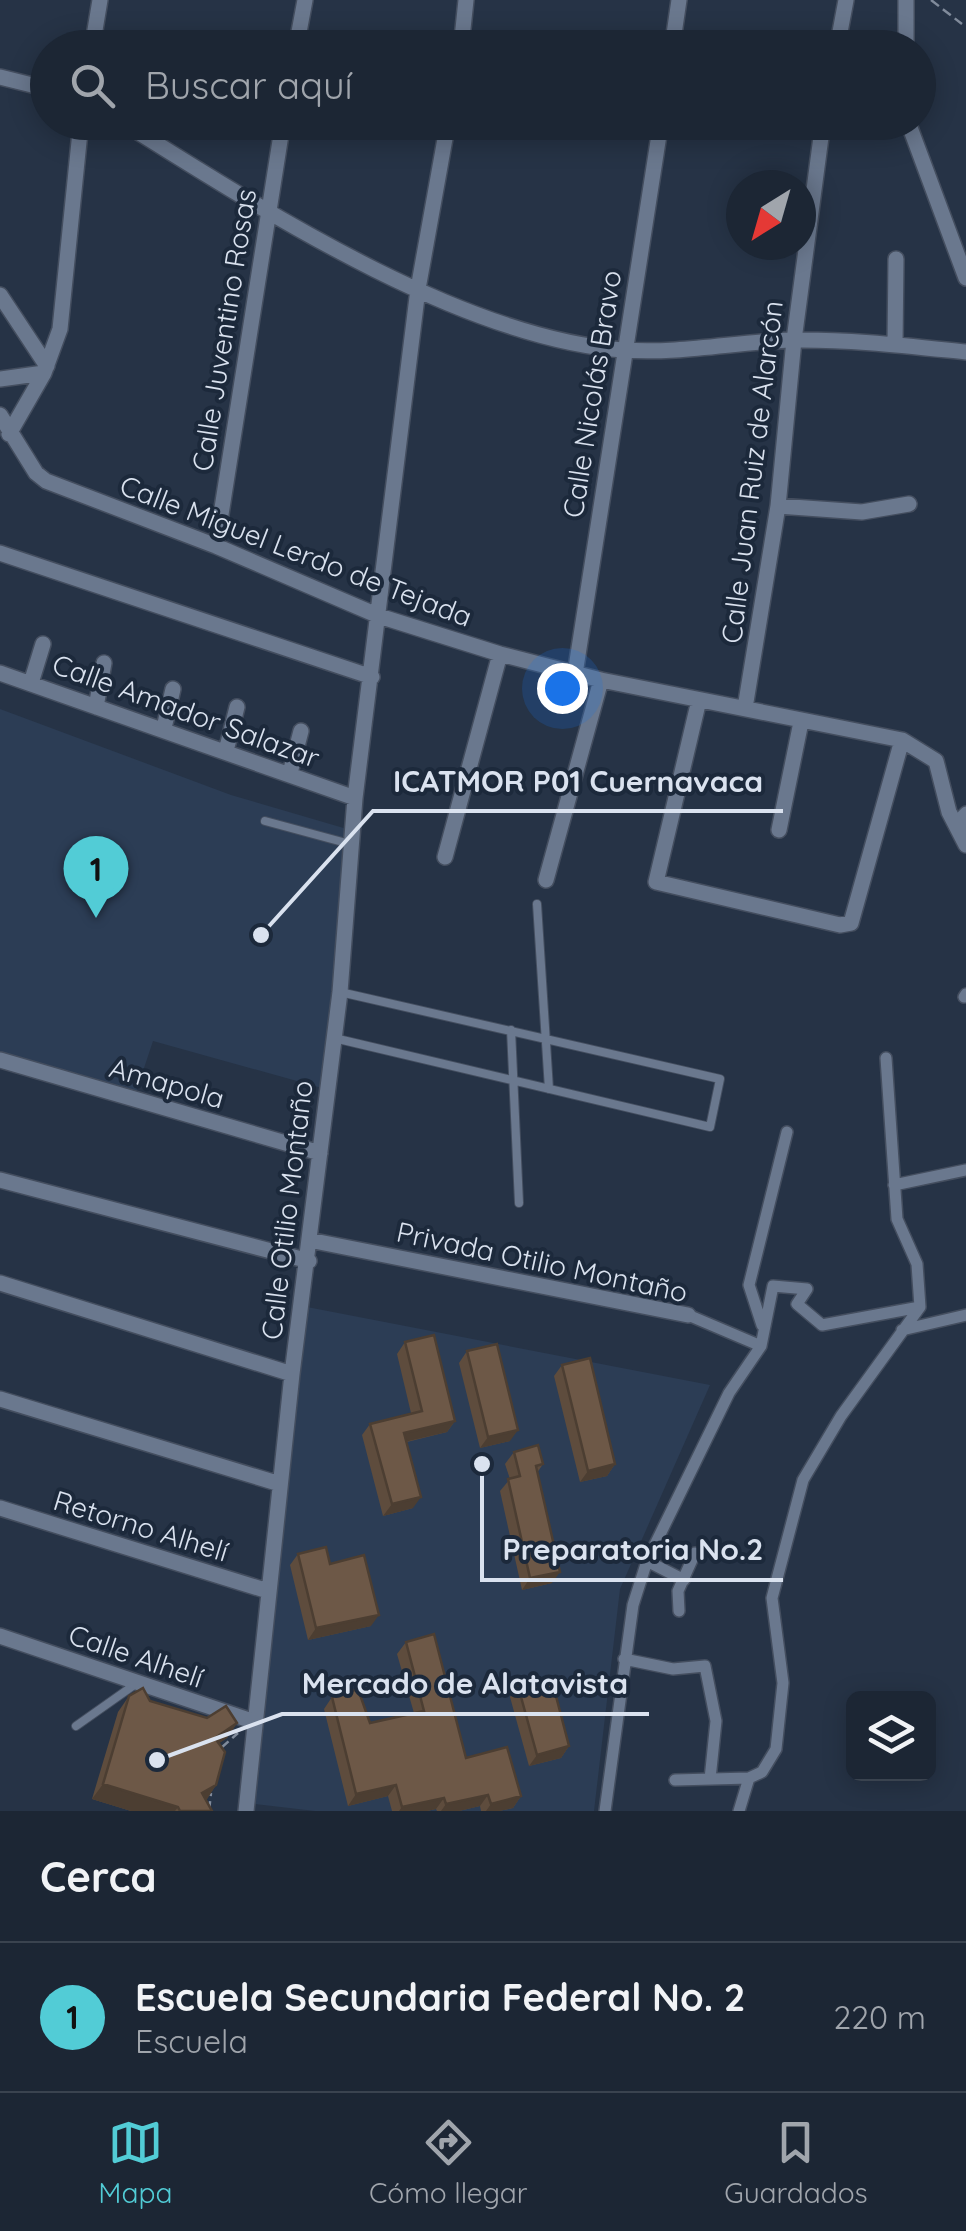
<!DOCTYPE html>
<html lang="es">
<meta charset="utf-8">
<style>
:root{--surface:#1c2634;--page:#252e3c;--text:#f1f3f6;--muted:#a0a5ac;--line:#3a434f;--accent:#52ccd6}
body{margin:0;font-family:Quicksand,sans-serif;background:var(--page);color:var(--text)}
.controls{position:absolute;right:30px;bottom:30px;display:grid;overflow:hidden;border-radius:15px;box-shadow:0 5px 25px #0003}
.controls button{width:90px;height:90px;display:grid;place-items:center;padding:0;border:0;border-bottom:2px solid var(--line);background:var(--surface);color:var(--text);font:50px sans-serif}
.compass{position:absolute;left:726px;top:170px;width:90px;height:90px;border-radius:50%;background:var(--surface);box-shadow:0 5px 25px #0003;rotate:217deg}
.you{position:absolute;left:562px;top:688px;width:35px;height:35px;margin:-25px;border:8px solid #fff;border-radius:50%;background:#1a73e8;box-shadow:0 0 0 15px #1a73e833}
.badge{display:grid;place-items:center;width:65px;height:65px;border-radius:50%;background:var(--accent);color:#111;font-size:32px;font-weight:700}
.pin{position:absolute;translate:-50% -82px;filter:drop-shadow(0 2px 5px #0008)}
.pin::after{content:'';position:absolute;top:52px;width:35px;height:30px;background:inherit;clip-path:polygon(0 0,100% 0,50% 100%)}
.list{margin:0;padding:0;list-style:none}
h2{display:flex;justify-content:space-between;align-items:center;height:130px;margin:0;padding:0 40px;font-size:42px}
h2 small{font-size:32px;font-weight:400;color:var(--muted)}
.list li{display:grid;grid-template-columns:65px 1fr auto;gap:30px;align-items:center;box-sizing:border-box;height:150px;padding:0 40px;border-top:2px solid var(--line)}
.list b{display:block;font-size:38px;white-space:nowrap}
.list p{margin:0;font-size:32px;white-space:nowrap;color:var(--muted)}
.list em{font-size:32px;font-style:normal;color:var(--muted)}
.icon{flex:none;width:55px;height:55px;fill:none;stroke:currentColor;stroke-width:2;stroke-linecap:round;stroke-linejoin:round}
.map{position:relative;flex:none;width:966px;height:1811px;overflow:hidden}
.search{position:absolute;background:var(--surface);box-shadow:0 5px 25px #0003;left:30px;right:30px;top:30px;height:110px;display:flex;align-items:center;gap:25px;box-sizing:border-box;padding:0 35px;border-radius:55px;color:var(--muted);font-size:38px}
.sheet{height:280px;background:var(--surface)}
nav{display:flex;justify-content:space-around;align-items:center;box-sizing:border-box;height:140px;border-top:2px solid var(--line);background:var(--surface);font-size:28px;color:var(--muted)}
nav a{display:grid;justify-items:center;gap:5px}
nav .on{color:var(--accent)}
.map>svg:first-child{display:block}
.built{fill:#2c3d55}
.lines{fill:none;stroke-linecap:round;stroke-linejoin:round}
.service-casing{stroke:#444e5f;stroke-width:10}
.pedestrian-casing{stroke:#444e5f;stroke-width:14}
.minor-casing{stroke:#444e5f;stroke-width:18}
.path{stroke:#808b9b;stroke-width:2.5;stroke-dasharray:10 5;stroke-linecap:butt}
.service{stroke:#6a788e;stroke-width:8}
.pedestrian{stroke:#6a788e;stroke-width:11}
.minor{stroke:#6a788e;stroke-width:15}
.wall{fill:#5e4c3d}
.shaded-wall{fill:#4c3e32}
.building{fill:#6d5847;stroke:#4c3e32;stroke-width:2.5}
.labels{text-anchor:middle;stroke-width:8;stroke-linejoin:round;paint-order:stroke}
.street-label{font-size:28px;fill:#dae2ef;stroke:#1c293b}
.leader{fill:none;stroke:#dae2ef;stroke-width:4}
.callout-dot{fill:#dae2ef;stroke:#1c293b;stroke-width:4}
.callout-label{font-size:30px;text-anchor:middle;font-weight:bold;fill:#dae2ef;stroke:#1c293b;stroke-width:8;stroke-linejoin:round;paint-order:stroke}
</style>
<div class="map">
<svg width="966" height="1811" viewBox="0 0 966 1811">
<rect width="100%" height="100%" fill="#263346"/>
<path class="built" d="M 0,709 L 231,795 L 347,829 L 322,1088 L 153,1041 L 135,1095 L 0,1052 Z
M 307,1307 L 710,1385 L 620,1589 L 594,1811 L 315,1811 L 255,1804 Z"/>
<g class="lines">
<defs>
<path id="service" d="M 265,821 L 350,844
M 537,904 L 549,1089
M 511,1030 L 519,1203
M 334,1038 L 710,1127 L 720,1079 L 340,992
M 76,1726 L 137,1683"/>
<path id="pedestrian" d="M 964,836 L 962,816 L 966,812
M 964,997 L 966,994
M 886,1058 L 897,1219 L 917,1264 L 920,1307
M 894,1185 L 966,1170
M 688,1315 L 761,1346
M 762,1325 L 749,1285 L 787,1132
M 902,1330 L 966,1315
M 647,1561 L 684,1580
M 679,1611 L 678,1591 L 695,1553
M 624,1659 L 673,1669 L 705,1666 L 716,1721 L 710,1779
M 675,1780 L 749,1778
M 605,1811 L 633,1605 L 647,1561 L 729,1393 L 761,1346 L 773,1286 L 807,1289 L 797,1304 L 822,1325 L 920,1307
M 739,1811 L 749,1778 L 762,1772 L 776,1749 L 783,1683 L 772,1598 L 803,1480 L 841,1416 L 920,1307"/>
<path id="minor" d="M 92,48 L 100,0
M 296,48 L 305,0
M 461,48 L 466,0
M 672,48 L 679,0
M 837,48 L 846,0
M 906,48 L 906,0
M 0,77 L 48,89
M 122,122 C 258,207 462,339 624,350 C 679,354 736,342 791,340 C 849,339 908,346 966,352
M 640,122 L 660,127 L 810,130
M 908,122 L 966,278
M 0,295 L 47,366
M 895,344 L 896,259
M 0,379 L 44,373
M 0,415 L 36,473 L 46,481 L 216,546 L 379,616 L 500,654 L 601,680 L 902,740 L 936,761 L 949,812 L 966,845
M 9,434 L 44,373 L 60,329 L 81,122
M 778,506 L 862,512 L 909,504
M 216,546 L 283,122
M 0,553 L 372,677
M 0,673 L 355,798
M 575,674 L 661,122
M 31,683 L 43,644
M 699,700 L 656,882 L 840,925 L 851,923 L 902,740
M 96,707 L 104,663
M 745,708 L 778,506 L 794,340 L 823,122
M 164,728 L 173,689
M 226,751 L 237,707
M 290,773 L 301,731
M 779,830 L 801,722
M 445,857 L 500,654
M 546,880 L 601,680
M 0,1060 L 320,1153
M 0,1180 L 309,1261
M 309,1240 L 688,1315
M 0,1283 L 292,1374
M 0,1399 L 280,1484
M 0,1508 L 268,1591
M 0,1636 L 255,1722
M 246,1811 L 292,1374 L 340,992 L 355,798 L 418,289 L 448,122"/>
</defs>
<use href="#service" class="service-casing"/>
<use href="#pedestrian" class="pedestrian-casing"/>
<use href="#minor" class="minor-casing"/>
<path class="path" d="M 931,0 L 962,24
M 221,1748 L 238,1733
M 209,1811 L 211,1793"/>
<use href="#service" class="service"/>
<use href="#pedestrian" class="pedestrian"/>
<use href="#minor" class="minor"/>
</g>
<path class="wall" d="M 405,1342 L 455,1421 L 447,1432 L 407,1442 L 413,1508 L 383,1516 L 362,1435 L 370,1424 L 411,1413 L 397,1354 Z
M 467,1351 L 510,1441 L 480,1448 L 459,1363 Z
M 562,1365 L 615,1464 L 607,1476 L 580,1482 L 554,1376 Z
M 514,1452 L 543,1464 L 537,1473 L 552,1583 L 522,1590 L 500,1491 L 510,1479 L 505,1464 Z
M 298,1554 L 330,1564 L 371,1626 L 308,1640 L 290,1565 Z
M 406,1642 L 466,1758 L 521,1796 L 513,1808 L 499,1811 L 481,1811 L 480,1806 L 459,1811 L 437,1811 L 436,1809 L 427,1811 L 392,1811 L 388,1796 L 348,1806 L 324,1709 L 332,1697 L 370,1723 L 414,1713 L 397,1654 Z
M 518,1686 L 569,1746 L 561,1758 L 529,1766 L 510,1697 Z
M 129,1696 L 150,1701 L 207,1718 L 237,1723 L 227,1738 L 219,1743 L 216,1785 L 206,1800 L 212,1811 L 131,1811 L 92,1799 L 118,1712 Z"/>
<path class="shaded-wall" d="M 455,1421 L 447,1432 L 396,1444 L 404,1433 Z
M 518,1430 L 510,1441 L 480,1448 L 488,1437 Z
M 615,1464 L 607,1476 L 580,1482 L 588,1471 Z
M 421,1497 L 413,1508 L 383,1516 L 392,1504 Z
M 560,1572 L 552,1583 L 522,1590 L 530,1578 Z
M 379,1615 L 371,1626 L 308,1640 L 316,1628 Z
M 237,1723 L 227,1738 L 205,1753 L 215,1738 Z
M 569,1746 L 561,1758 L 529,1766 L 537,1755 Z
M 103,1784 L 178,1807 L 175,1811 L 131,1811 L 92,1799 Z
M 216,1785 L 206,1801 L 202,1793 Z
M 396,1785 L 388,1796 L 348,1806 L 356,1794 Z
M 488,1795 L 480,1806 L 459,1811 L 441,1811 L 446,1804 Z
M 521,1796 L 513,1808 L 499,1811 L 486,1811 L 491,1804 Z
M 444,1798 L 436,1809 L 427,1811 L 399,1811 L 402,1807 Z"/>
<path class="building" d="M 434,1335 L 455,1421 L 404,1433 L 421,1497 L 392,1504 L 370,1424 L 422,1411 L 405,1342 Z
M 497,1344 L 518,1430 L 488,1437 L 467,1351 Z
M 590,1358 L 615,1464 L 588,1471 L 562,1365 Z
M 538,1445 L 543,1464 L 536,1466 L 560,1572 L 530,1578 L 508,1479 L 520,1476 L 514,1452 Z
M 326,1547 L 330,1564 L 364,1555 L 379,1615 L 316,1628 L 298,1554 Z
M 434,1634 L 466,1758 L 507,1747 L 521,1796 L 491,1804 L 488,1795 L 446,1804 L 444,1798 L 402,1807 L 396,1785 L 356,1794 L 332,1697 L 358,1689 L 370,1723 L 424,1711 L 406,1642 Z
M 551,1677 L 569,1746 L 537,1755 L 518,1686 Z
M 143,1688 L 150,1701 L 207,1718 L 226,1706 L 237,1723 L 215,1738 L 225,1752 L 216,1785 L 202,1793 L 212,1811 L 180,1811 L 178,1807 L 103,1784 L 129,1696 Z"/>
<g class="labels">
<g class="street-label">
<text transform="translate(224 330) rotate(-81)" y="10">Calle Juventino Rosas</text>
<text transform="translate(592 394) rotate(-81)" y="10">Calle Nicolás Bravo</text>
<text transform="translate(752 472) rotate(-83)" y="10">Calle Juan Ruiz de Alarcón</text>
<text transform="translate(296 551) rotate(21)" y="10">Calle Miguel Lerdo de Tejada</text>
<text transform="translate(186 711) rotate(20)" y="10">Calle Amador Salazar</text>
<text transform="translate(167 1083) rotate(16)" y="10">Amapola</text>
<text transform="translate(287 1210) rotate(-83)" y="10">Calle Otilio Montaño</text>
<text transform="translate(542 1262) rotate(12)" y="10">Privada Otilio Montaño</text>
<text transform="translate(141 1526) rotate(17)" y="10">Retorno Alhelí</text>
<text transform="translate(136 1656) rotate(19)" y="10">Calle Alhelí</text>
</g>
</g>
<path class="leader" d="M261 935L373 811H783M482 1464L482 1580H783M157 1760L282 1714H649"/>
<g class="callout-dot">
<circle cx="261" cy="935" r="10"/>
<circle cx="482" cy="1464" r="10"/>
<circle cx="157" cy="1760" r="10"/>
</g>
<g class="callout-label">
<text x="578" y="792">ICATMOR P01 Cuernavaca</text>
<text x="633" y="1560">Preparatoria No.2</text>
<text x="465" y="1694">Mercado de Alatavista</text>
</g>
</svg>
<div class="controls">
<button><svg class="icon" aria-label="layers" viewBox="0 0 24 24"><path d="M12 4l9 5-9 5-9-5zM3 14l9 5 9-5"/></svg></button>
</div>
<svg class="compass" viewBox="-18 -18 36 36"><path d="M0-13l5 13h-10z" fill="#e53935"/><path d="M0 13l5-13h-10z" fill="#a0a5ac"/></svg>
<div class="you"></div>
<div class="pin badge" style="left:96px;top:918px">1</div>
<div class="search"><svg class="icon" aria-label="search" viewBox="0 0 24 24"><circle cx="10" cy="10" r="6"/><path d="M15 15l6 6"/></svg>Buscar aquí</div>
</div>
<section class="sheet">
<h2>Cerca<small></small></h2>
<ul class="list">
<li><span class="badge">1</span><div><b>Escuela Secundaria Federal No. 2</b><p>Escuela</p></div><em>220 m</em></li>
</ul>
</section>
<nav>
<a class="on"><svg class="icon" aria-label="map" viewBox="0 0 24 24"><path d="M3 6l6-2 6 2 6-2v14l-6 2-6-2-6 2zM9 4v14M15 6v14"/></svg>Mapa</a>
<a><svg class="icon" aria-label="directions" viewBox="0 0 24 24"><path d="M12 3l9 9-9 9-9-9zM9 14v-3h6M13 9l2 2-2 2"/></svg>Cómo llegar</a>
<a><svg class="icon" aria-label="saved" viewBox="0 0 24 24"><path d="M7 4h10v16l-5-4-5 4z"/></svg>Guardados</a>
</nav>
